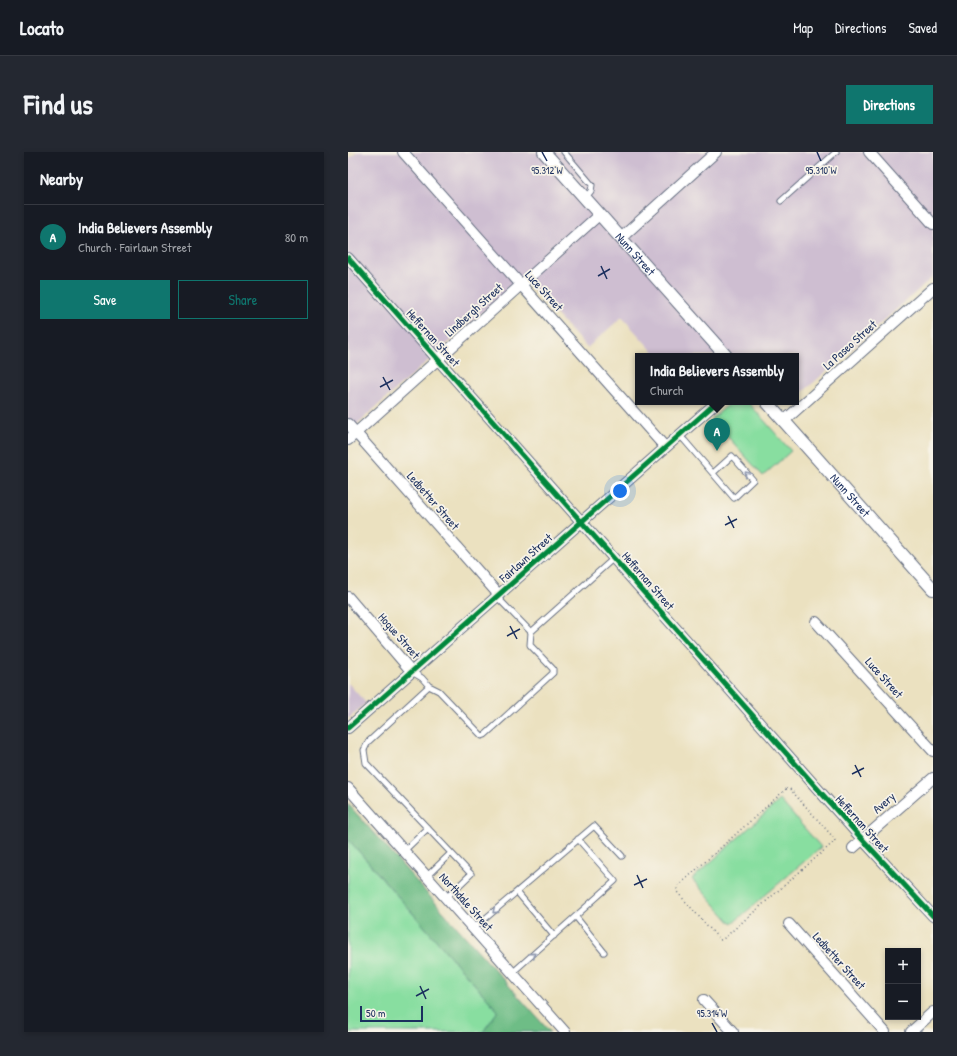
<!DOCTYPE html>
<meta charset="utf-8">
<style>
:root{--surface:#171b24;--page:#242831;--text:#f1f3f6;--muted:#9ea1a6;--line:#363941;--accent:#0f766e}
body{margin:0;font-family:"Patrick Hand",sans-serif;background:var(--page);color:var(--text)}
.controls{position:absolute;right:12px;bottom:12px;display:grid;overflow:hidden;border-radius:0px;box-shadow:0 2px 6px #0003}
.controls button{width:36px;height:36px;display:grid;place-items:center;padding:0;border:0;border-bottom:1px solid var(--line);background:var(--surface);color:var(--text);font:20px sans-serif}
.scale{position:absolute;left:12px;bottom:10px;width:63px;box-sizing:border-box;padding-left:4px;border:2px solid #1b2f5e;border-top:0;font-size:11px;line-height:14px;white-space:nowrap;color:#1b2f5e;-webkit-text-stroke:3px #f7f3e8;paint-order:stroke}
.you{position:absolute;left:272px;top:339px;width:14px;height:14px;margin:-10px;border:3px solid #fff;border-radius:50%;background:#1a73e8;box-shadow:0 0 0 6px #1a73e833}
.badge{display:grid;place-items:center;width:26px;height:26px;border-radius:50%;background:var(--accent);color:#fff;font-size:13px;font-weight:700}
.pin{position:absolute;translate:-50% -33px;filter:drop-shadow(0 1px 2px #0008)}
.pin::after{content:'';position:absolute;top:21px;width:14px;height:12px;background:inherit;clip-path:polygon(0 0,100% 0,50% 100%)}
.popup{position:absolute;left:287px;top:201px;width:164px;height:52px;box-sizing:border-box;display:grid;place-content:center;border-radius:0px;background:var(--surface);filter:drop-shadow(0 1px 3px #0005);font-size:13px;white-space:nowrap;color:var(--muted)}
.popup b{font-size:15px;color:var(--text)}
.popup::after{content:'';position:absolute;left:50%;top:100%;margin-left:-8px;border:8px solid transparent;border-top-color:var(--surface)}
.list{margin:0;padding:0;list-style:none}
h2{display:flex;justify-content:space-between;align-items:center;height:52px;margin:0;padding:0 16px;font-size:17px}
h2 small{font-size:13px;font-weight:400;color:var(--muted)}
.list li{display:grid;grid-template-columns:26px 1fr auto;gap:12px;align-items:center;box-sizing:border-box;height:64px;padding:0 16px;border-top:1px solid var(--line)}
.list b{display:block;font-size:15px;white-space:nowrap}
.list p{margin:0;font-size:13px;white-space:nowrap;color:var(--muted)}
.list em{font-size:13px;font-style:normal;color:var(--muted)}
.actions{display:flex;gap:8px;padding:12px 16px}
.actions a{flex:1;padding:9px 0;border:1px solid var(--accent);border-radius:0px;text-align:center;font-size:14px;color:var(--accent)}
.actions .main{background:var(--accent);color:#fff}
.map{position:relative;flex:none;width:585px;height:880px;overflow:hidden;border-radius:0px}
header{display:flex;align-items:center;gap:24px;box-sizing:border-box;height:56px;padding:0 20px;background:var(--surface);border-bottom:1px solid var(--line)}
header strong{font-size:19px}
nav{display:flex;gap:22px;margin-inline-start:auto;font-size:14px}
.intro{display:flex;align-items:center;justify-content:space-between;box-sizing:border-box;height:96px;padding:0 24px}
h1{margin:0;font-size:28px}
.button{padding:10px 18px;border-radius:0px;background:var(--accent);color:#fff;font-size:14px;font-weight:700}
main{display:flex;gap:24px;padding:0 24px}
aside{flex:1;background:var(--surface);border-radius:0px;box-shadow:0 2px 6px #0003}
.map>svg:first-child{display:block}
.industrial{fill:#cebed1}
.green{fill:#88dea0;stroke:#52867f}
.forest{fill:#6ebd86;stroke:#447672}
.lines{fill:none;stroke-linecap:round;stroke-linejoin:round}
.service-casing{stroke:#646d80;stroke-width:7}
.minor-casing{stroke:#646d80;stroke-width:12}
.tertiary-casing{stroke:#646d80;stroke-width:14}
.path{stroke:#646d80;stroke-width:1.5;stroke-dasharray:1 3;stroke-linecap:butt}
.service{stroke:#fff;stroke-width:5}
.minor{stroke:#fff;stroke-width:10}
.tertiary{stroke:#fff;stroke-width:12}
.cycleway-casing{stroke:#f7f3e8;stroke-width:8}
.cycleway{stroke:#00873e;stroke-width:5}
.oneway{stroke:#8d97ae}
.ticks{fill:none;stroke:#1b2f5e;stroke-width:1.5}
.labels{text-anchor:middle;stroke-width:3.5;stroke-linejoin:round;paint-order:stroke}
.street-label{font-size:12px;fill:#1b2f5e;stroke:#f7f3e8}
.ticks-label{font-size:10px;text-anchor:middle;fill:#1b2f5e;stroke:#f7f3e8;stroke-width:3.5;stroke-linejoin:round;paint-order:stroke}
</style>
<header>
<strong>Locato</strong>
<nav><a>Map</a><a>Directions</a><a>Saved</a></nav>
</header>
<div class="intro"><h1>Find us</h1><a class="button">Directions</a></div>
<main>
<aside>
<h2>Nearby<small></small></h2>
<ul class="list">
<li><span class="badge">A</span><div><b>India Believers Assembly</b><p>Church · Fairlawn Street</p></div><em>80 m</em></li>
</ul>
<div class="actions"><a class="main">Save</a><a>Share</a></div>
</aside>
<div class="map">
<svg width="585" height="880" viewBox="0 0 585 880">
<rect width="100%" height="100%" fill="#f7f3e8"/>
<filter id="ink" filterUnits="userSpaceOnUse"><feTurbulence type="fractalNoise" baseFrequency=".025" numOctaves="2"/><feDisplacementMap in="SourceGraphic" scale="8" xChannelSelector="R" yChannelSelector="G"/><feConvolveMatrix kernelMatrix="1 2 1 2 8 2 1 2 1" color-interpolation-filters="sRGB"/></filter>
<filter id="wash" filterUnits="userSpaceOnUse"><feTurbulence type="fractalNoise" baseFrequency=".012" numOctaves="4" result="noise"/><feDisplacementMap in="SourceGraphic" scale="16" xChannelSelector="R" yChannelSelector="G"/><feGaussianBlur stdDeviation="0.9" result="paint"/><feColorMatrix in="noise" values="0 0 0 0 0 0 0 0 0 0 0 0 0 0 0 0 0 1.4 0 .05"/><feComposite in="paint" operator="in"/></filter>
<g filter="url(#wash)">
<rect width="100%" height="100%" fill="#ebe1c0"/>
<path class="industrial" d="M 9,0 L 585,0 L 585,125 L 448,246 L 448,204 L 309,204 L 274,165 L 239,196 L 174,125 L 0,280 L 0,8 Z
M 0,531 L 18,551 L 0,567 Z"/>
<path class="green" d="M 383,250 L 400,250 L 443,299 L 415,324 L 364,267 Z
M 432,648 L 473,695 L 384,772 L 344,727 Z
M 0,687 L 150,859 L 135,880 L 0,880 Z"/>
<path class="forest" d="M 0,652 L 202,880 L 135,880 L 150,859 L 0,687 Z"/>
</g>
<g filter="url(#ink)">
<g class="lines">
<defs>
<path id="service" d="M 216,0 L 244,33 L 243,39 L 237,46
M 433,49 L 488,0
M 331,283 L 337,289 L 386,346 L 405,328 L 384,304 L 365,321
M 183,480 L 266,406
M 64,520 L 74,526 L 81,534 L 91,539 L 134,584 L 137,583 L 205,521 L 205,517 L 182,493 L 183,480 L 149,445
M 81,534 L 20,590 L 16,598 L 18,611 L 123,722 L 98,746
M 56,699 L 80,676
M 78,725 L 103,701
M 169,740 L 206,784
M 228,765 L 256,800
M 125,777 L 246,674 L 274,704
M 164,821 L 267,729 L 230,687"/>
<path id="minor" d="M 55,0 L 317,295
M 521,0 L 585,72
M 273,86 L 368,0
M 0,106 L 514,687 L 585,764
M 436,269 L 585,136
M 0,272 L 151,443
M 0,288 L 252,62
M 0,445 L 64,520
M 468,470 L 585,599
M 0,576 L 369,250
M 0,636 L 217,880
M 505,696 L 585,626
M 441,772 L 537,880
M 356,848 L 385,880
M 563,880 L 585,860"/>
<g id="tertiary">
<path id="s1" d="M 196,0 L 378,204"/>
<path id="s2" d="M 419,250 L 585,437"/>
</g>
</defs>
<use href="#service" class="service-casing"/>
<use href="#minor" class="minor-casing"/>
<use href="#tertiary" class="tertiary-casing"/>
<path class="path" d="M 438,637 L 442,637 L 486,686 L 487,689 L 375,787 L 372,788 L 329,740 L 329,735 Z"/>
<use href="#service" class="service"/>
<use href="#minor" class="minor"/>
<use href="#tertiary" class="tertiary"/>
<defs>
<path id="cycleway" d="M 0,106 L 514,687 L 585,764
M 0,576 L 369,250"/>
</defs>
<use href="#cycleway" class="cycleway-casing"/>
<use href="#cycleway" class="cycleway"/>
</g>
<defs><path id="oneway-chevron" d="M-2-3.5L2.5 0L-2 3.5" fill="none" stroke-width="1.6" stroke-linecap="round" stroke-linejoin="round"/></defs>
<g class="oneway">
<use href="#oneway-chevron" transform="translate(399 322) rotate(-131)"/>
<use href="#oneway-chevron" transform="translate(147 759) rotate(140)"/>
<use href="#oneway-chevron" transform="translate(185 803) rotate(-41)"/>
</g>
</g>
<path class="ticks" d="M 194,0 L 199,9M 469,0 L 473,9M 253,114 L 259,127M 250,124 L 262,117M 35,225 L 42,238M 32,235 L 45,228M 380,364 L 386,376M 377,373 L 389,367M 162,474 L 169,487M 159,484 L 172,477M 507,613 L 513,625M 504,622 L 516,616M 289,723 L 295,736M 286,733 L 299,727M 72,834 L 78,847M 68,844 L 81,837M 364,871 L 369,880"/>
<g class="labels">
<g class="street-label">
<text dy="4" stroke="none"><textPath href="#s1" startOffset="137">Nunn Street</textPath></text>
<text transform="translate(196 139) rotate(48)" y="4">Luce Street</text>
<text transform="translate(126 158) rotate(-42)" y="4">Lindbergh Street</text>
<text transform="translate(85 186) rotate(48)" y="4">Heffernan Street</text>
<text transform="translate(502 193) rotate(-42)" y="4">La Paseo Street</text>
<text dy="4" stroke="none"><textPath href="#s2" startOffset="125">Nunn Street</textPath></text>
<text transform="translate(85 349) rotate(49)" y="4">Ledbetter Street</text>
<text transform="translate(178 406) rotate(-42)" y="4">Fairlawn Street</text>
<text transform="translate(300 429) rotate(49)" y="4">Heffernan Street</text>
<text transform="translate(51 484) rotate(49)" y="4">Hogue Street</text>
<text transform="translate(536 526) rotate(48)" y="4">Luce Street</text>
<text transform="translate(536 651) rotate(-41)" y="4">Avery</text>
<text transform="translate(514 672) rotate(48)" y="4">Heffernan Street</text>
<text transform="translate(118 750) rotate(48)" y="4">Northdale Street</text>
<text transform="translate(491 809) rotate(48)" y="4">Ledbetter Street</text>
</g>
</g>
<g class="ticks-label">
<text x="199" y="22">95.312°W</text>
<text x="473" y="22">95.310°W</text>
<text x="364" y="865">95.314°W</text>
</g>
</svg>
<div class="controls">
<button>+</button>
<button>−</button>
</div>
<div class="scale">50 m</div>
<div class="you"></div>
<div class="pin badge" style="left:369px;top:299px">A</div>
<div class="popup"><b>India Believers Assembly</b>Church</div>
</div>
</main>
